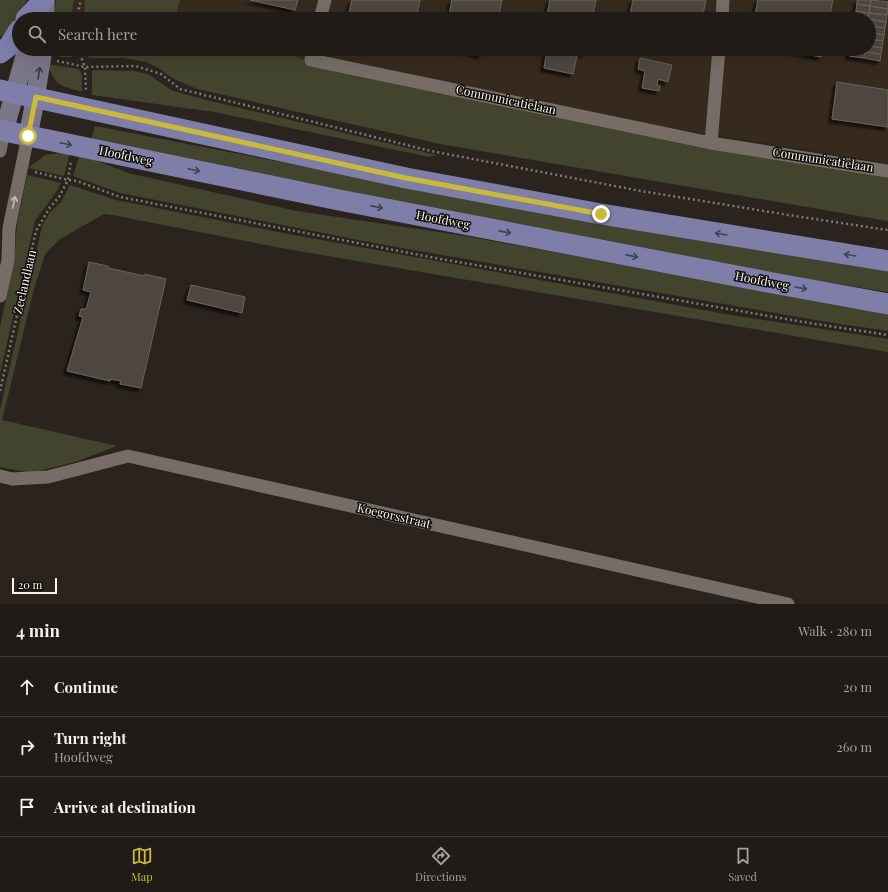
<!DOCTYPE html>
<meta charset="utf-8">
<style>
:root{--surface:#201b16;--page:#28241f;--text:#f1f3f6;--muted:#a2a1a1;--line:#3d3935;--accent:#caba39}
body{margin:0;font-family:"Playfair Display",serif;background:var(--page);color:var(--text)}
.scale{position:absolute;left:12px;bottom:10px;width:45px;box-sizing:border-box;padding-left:4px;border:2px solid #f9f4ef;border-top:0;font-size:11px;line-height:14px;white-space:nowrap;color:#f9f4ef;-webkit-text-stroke:3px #110e0b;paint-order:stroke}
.stop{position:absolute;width:12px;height:12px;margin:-9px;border:3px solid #caba39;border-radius:50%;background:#fff}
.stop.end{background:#caba39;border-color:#fff;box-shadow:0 1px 4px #0008}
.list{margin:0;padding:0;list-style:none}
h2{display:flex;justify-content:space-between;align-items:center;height:52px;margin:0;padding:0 16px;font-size:17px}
h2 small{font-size:13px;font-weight:400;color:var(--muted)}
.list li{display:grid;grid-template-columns:26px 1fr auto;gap:12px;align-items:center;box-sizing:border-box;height:60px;padding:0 16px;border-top:1px solid var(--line)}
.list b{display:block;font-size:15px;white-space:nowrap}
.list p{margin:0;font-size:13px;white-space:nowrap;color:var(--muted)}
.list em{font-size:13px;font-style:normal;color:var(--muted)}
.icon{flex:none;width:22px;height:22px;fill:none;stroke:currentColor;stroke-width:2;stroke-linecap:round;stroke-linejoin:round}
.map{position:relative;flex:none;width:888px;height:604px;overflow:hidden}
.search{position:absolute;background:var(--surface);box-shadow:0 4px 16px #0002;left:12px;right:12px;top:12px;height:44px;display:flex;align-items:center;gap:10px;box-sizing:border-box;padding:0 14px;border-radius:22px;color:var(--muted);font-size:15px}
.sheet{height:232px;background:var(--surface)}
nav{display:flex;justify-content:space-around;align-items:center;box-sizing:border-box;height:56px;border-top:1px solid var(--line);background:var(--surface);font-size:11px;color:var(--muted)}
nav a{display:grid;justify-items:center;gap:2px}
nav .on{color:var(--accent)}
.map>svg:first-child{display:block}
.built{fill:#362a1f}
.green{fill:#42442d}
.building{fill:#4d463f;stroke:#6b635b;filter:url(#shadow)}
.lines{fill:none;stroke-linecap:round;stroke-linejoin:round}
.path{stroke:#7f7973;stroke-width:2.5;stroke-dasharray:2 3;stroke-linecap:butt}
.minor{stroke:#766e66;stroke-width:13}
.secondary{stroke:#7a7688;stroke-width:19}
.primary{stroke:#7e7ea9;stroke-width:21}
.oneway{stroke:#3b383d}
.oneway2{stroke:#424052}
.oneway3{stroke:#c5beb8}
.route{stroke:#caba39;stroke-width:5}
.labels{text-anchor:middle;stroke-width:3;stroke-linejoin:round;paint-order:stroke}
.street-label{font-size:12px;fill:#f9f4ef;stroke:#110e0b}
</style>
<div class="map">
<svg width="888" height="604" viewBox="0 0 888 604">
<defs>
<filter id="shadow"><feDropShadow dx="-3.5" dy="3.5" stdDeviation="1" flood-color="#0009"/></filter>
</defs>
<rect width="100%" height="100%" fill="#2b241e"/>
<path class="built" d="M 0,0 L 888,0 L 888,163 L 177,49 L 869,49 L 869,19 L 19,19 Z"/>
<path class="green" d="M 0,0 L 26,0 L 19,19 L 8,39 L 0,36 Z
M 56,0 L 74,0 L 71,19 L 54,19 Z
M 85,0 L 180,0 L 177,12 L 196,19 L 84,19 Z
M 49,49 L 70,49 L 72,57 L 61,57 L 49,54 Z
M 85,49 L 275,49 L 305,60 L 888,176 L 888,221 L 440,144 L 197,89 L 174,79 L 160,69 L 146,62 L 123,58 L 89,58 Z
M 48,64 L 79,69 L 82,74 L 82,92 C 76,90 64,87 59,84 C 54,81 49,69 48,64 Z
M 92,70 L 134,71 L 148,74 L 171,90 L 198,98 L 437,155 L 429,157 L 214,112 L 92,95 Z
M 95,126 L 388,183 L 888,269 L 888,292 C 621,250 356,194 91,141 Z
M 70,152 L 64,176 L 28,168 L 45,155 Z
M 80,154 L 128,173 L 297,211 L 465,236 L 850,306 L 888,312 L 888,331 L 827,322 L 379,244 L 120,193 L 73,176 Z
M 27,175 L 61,183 C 54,197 44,208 35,221 L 0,374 L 0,327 L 14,261 L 17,225 Z
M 70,185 L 116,200 L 278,232 L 731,315 L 888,339 L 888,352 L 281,248 L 112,215 L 104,214 L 60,239 L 45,254 L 34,289 L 2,420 L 117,446 L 75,462 L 31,473 L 0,467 L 0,410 L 42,226 L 50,212 L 61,202 Z"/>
<path class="building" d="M 250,0 L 298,0 L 295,10 Z
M 352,0 L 420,0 L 416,19 L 358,19 L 348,17 Z
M 452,0 L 502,0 L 498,19 L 448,19 Z
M 550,0 L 596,0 L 592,19 L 546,19 Z
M 633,0 L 706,0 L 702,19 L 656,19 L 630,14 Z
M 758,0 L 833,0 L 829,19 L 754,19 Z
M 857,0 L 871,0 L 870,6 L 857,4 Z
M 871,0 L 888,2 L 888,9 L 870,6 Z
M 857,4 L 870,6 L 869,13 L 856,11 Z
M 870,6 L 888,9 L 887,15 L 869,13 Z
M 856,11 L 869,13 L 868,19 L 855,17 Z
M 869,13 L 887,15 L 886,22 L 868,19 Z
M 869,19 L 886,22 L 885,28 L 869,26 Z
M 869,26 L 885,28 L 884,35 L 869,32 Z
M 869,32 L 884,35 L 883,41 L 869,39 Z
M 869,39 L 883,41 L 882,48 L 869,46 Z
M 869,46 L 882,48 L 881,54 L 865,52 L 866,49 L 869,49 Z
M 451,49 L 483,49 L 482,55 L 470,53 L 471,51 L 463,50 L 463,52 Z
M 547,49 L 586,49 L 585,54 L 578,52 L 573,74 L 544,68 Z
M 781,49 L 823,49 L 821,57 Z
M 850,49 L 866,49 L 865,52 Z
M 850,49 L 865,52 L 864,58 L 849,56 Z
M 865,52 L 881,54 L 880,61 L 864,58 Z
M 640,58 L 672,65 L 668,82 L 658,79 L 657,85 L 660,86 L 659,91 L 642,88 L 645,71 L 638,69 Z
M 837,82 L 888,90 L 888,127 L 832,119 Z
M 89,262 L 108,266 L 108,268 L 145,276 L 145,274 L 166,279 L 141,388 L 120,384 L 121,381 L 110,379 L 110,381 L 67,371 L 83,317 L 79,316 L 81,309 L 86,309 L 91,292 L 83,290 Z
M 191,285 L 245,297 L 242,313 L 187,300 Z"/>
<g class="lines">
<path class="path" d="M 76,19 L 81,0
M 78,49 L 85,67 L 86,92
M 57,61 L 85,67 L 136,66 L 161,74 L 180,89 L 431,151 L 641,191 L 801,217 L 888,230
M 35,172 L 68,180 L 77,181 L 120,197 L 435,258 L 809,323 L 888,335
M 0,391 L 36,231 L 50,207 L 59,197 L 68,180 L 71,161"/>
<path class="minor" d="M 320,19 L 325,0
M 722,19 L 723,0
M 313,49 L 311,60 L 711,143 L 888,171
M 711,143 L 719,49
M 0,151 L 4,131
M 0,296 L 8,260 L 9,228 L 28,136
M 0,476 L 12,479 L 48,477 L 128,456 L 788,604"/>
<path class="secondary" d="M 45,0 L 45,19
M 4,131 L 27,49
M 28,136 L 33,111 L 43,49"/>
<path class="primary" d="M 26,19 L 44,0
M 0,53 L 9,46 L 19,30
M 0,90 L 406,178 L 601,214 L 888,261
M 0,130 L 339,200 L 773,283 L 888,304"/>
</g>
<defs><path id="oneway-shaft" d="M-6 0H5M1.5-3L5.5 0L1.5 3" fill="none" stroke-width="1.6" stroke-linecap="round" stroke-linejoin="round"/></defs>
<use class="oneway" href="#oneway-shaft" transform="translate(39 73) rotate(-81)"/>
<g class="oneway2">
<use href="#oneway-shaft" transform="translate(66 144) rotate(12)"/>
<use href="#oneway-shaft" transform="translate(194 170) rotate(12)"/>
<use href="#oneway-shaft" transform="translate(377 207) rotate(11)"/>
<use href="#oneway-shaft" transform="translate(505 232) rotate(11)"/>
<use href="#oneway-shaft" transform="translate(721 234) rotate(-171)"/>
<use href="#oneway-shaft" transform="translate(850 255) rotate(-171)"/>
<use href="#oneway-shaft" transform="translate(632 256) rotate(11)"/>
<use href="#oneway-shaft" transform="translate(801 288) rotate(10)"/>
</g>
<use class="oneway3" href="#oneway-shaft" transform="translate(14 202) rotate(-78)"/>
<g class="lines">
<path class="route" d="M 28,136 L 36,97 L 406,178 L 601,214"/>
</g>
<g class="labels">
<g class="street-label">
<text transform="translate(506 100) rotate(12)" y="4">Communicatielaan</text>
<text transform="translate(126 156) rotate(12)" y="4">Hoofdweg</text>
<text transform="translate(823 160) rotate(9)" y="4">Communicatielaan</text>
<text transform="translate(443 220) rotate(11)" y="4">Hoofdweg</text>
<text transform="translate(762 281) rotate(11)" y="4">Hoofdweg</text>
<text transform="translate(25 282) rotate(-77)" y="4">Zeelandlaan</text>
<text transform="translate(394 516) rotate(13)" y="4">Koegorsstraat</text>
</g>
</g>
</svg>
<div class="scale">20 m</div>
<div class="stop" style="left:28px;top:136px"></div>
<div class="stop end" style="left:601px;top:214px"></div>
<div class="search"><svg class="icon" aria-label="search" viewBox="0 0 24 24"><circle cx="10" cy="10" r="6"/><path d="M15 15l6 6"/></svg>Search here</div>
</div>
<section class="sheet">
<h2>4 min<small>Walk · 280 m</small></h2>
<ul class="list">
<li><svg class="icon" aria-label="ahead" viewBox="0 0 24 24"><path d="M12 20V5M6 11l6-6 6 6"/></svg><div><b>Continue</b></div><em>20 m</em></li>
<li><svg class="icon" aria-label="right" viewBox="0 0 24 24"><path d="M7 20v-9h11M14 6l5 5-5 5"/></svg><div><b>Turn right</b><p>Hoofdweg</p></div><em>260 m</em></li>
<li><svg class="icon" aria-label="arrive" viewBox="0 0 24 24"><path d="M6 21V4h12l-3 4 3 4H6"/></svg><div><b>Arrive at destination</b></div></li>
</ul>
</section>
<nav>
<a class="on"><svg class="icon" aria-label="map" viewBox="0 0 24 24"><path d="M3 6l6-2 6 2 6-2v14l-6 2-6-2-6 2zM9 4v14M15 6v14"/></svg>Map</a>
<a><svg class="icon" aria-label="directions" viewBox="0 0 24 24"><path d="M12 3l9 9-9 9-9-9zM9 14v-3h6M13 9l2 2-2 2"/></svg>Directions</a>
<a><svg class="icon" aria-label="saved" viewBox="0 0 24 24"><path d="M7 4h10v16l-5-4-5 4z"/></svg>Saved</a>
</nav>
